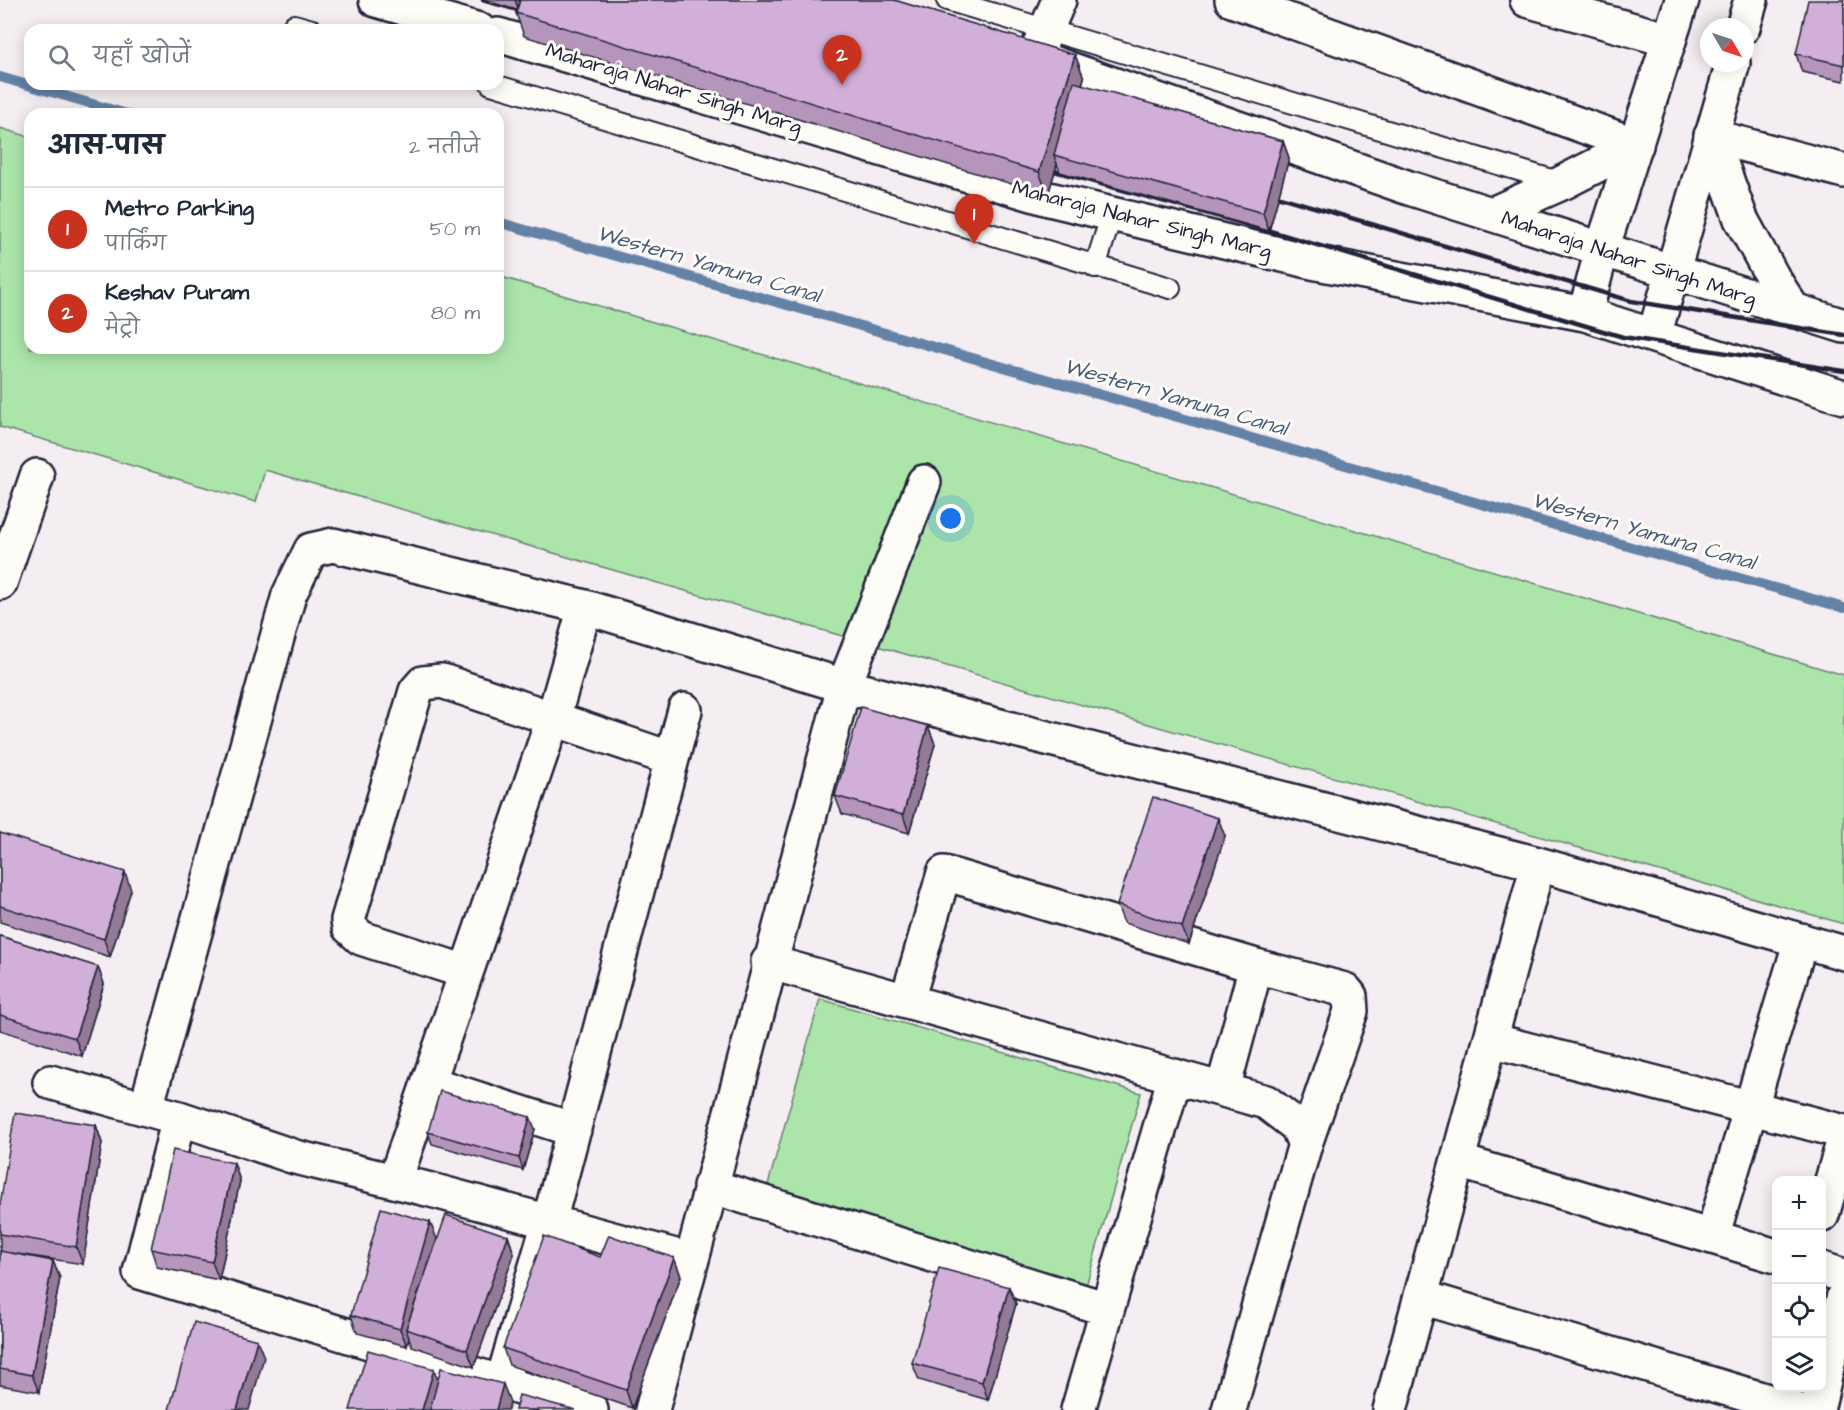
<!DOCTYPE html>
<html lang="hi">
<meta charset="utf-8">
<style>
:root{--surface:#fff;--page:#f6f6f7;--text:#1f2937;--muted:#747a83;--line:#e0e1e3;--accent:#c8321e}
body{margin:0;font-family:"Architects Daughter","Playpen Sans Deva",sans-serif;background:var(--page);color:var(--text)}
.controls{position:absolute;right:18px;bottom:18px;display:grid;overflow:hidden;border-radius:12px;box-shadow:0 3px 15px #0003}
.controls button{width:54px;height:54px;display:grid;place-items:center;padding:0;border:0;border-bottom:2px solid var(--line);background:var(--surface);color:var(--text);font:30px sans-serif}
.compass{position:absolute;left:1700px;top:18px;width:54px;height:54px;border-radius:50%;background:var(--surface);box-shadow:0 3px 15px #0003;rotate:129deg}
.you{position:absolute;left:951px;top:519px;width:21px;height:21px;margin:-15px;border:4px solid #fff;border-radius:50%;background:#1a73e8;box-shadow:0 0 0 9px #1a73e833}
.badge{display:grid;place-items:center;width:39px;height:39px;border-radius:50%;background:var(--accent);color:#fff;font-size:20px;font-weight:700}
.pin{position:absolute;translate:-50% -50px;filter:drop-shadow(0 2px 3px #0008)}
.pin::after{content:'';position:absolute;top:32px;width:21px;height:18px;background:inherit;clip-path:polygon(0 0,100% 0,50% 100%)}
.list{margin:0;padding:0;list-style:none}
h2{display:flex;justify-content:space-between;align-items:center;height:78px;margin:0;padding:0 24px;font-size:26px}
h2 small{font-size:20px;font-weight:400;color:var(--muted)}
.list li{display:grid;grid-template-columns:39px 1fr auto;gap:18px;align-items:center;box-sizing:border-box;height:84px;padding:0 24px;border-top:2px solid var(--line)}
.list b{display:block;font-size:22px;white-space:nowrap}
.list p{margin:0;font-size:20px;white-space:nowrap;color:var(--muted)}
.list em{font-size:20px;font-style:normal;color:var(--muted)}
.icon{flex:none;width:33px;height:33px;fill:none;stroke:currentColor;stroke-width:2;stroke-linecap:round;stroke-linejoin:round}
.map{position:relative;flex:none;width:1844px;height:1410px;overflow:hidden}
.search{position:absolute;background:var(--surface);box-shadow:0 3px 15px #0003;left:24px;top:24px;width:480px;height:66px;display:flex;align-items:center;gap:15px;box-sizing:border-box;padding:0 21px;border-radius:18px;color:var(--muted);font-size:22px}
.panel{position:absolute;background:var(--surface);box-shadow:0 3px 15px #0003;left:24px;top:108px;width:480px;height:246px;border-radius:18px}
.map>svg:first-child{display:block}
.green{fill:#abe5aa;stroke:#668472;stroke-width:1.5}
.lines{fill:none;stroke-linecap:round;stroke-linejoin:round}
.stream{stroke:#6382a5;stroke-width:10}
.lane-casing{stroke:#22223b;stroke-width:24}
.street-casing{stroke:#22223b;stroke-width:38}
.secondary-casing{stroke:#22223b;stroke-width:38}
.lane{stroke:#fdfcf7;stroke-width:20}
.street{stroke:#fdfcf7;stroke-width:33}
.secondary{stroke:#fdfcf7;stroke-width:33}
.rail{stroke:#22223b;stroke-width:4.5}
.wall{fill:#b596ba;stroke:#22223b;stroke-width:1.5}
.shaded-wall{fill:#937a97;stroke:#22223b;stroke-width:1.5}
.building{fill:#d2afd8;stroke:#22223b;stroke-width:1.5}
.labels{text-anchor:middle;stroke-width:6;stroke-linejoin:round;paint-order:stroke}
.street-label{font-size:21px;fill:#22223b;stroke:#fdfcf7}
.water-label{font-size:22px;font-style:italic;fill:#485a79;stroke:#fdfcf7}
</style>
<div class="map">
<svg width="1844" height="1410" viewBox="0 0 1844 1410">
<rect width="100%" height="100%" fill="#f4edf1"/>
<filter id="ink" filterUnits="userSpaceOnUse"><feTurbulence type="fractalNoise" baseFrequency=".0167" numOctaves="2"/><feDisplacementMap in="SourceGraphic" scale="12" xChannelSelector="R" yChannelSelector="G"/><feConvolveMatrix kernelMatrix="1 2 1 2 8 2 1 2 1" color-interpolation-filters="sRGB"/></filter>
<g filter="url(#ink)">
<path class="green" d="M 0,128 L 30,137 L 30,348 L 498,348 L 498,276 L 1844,675 L 1844,924 L 265,470 L 256,502 L 0,427 Z
M 820,999 L 1141,1093 L 1084,1293 L 764,1199 Z"/>
<g class="lines">
<path class="stream" d="M 0,77 L 127,114
M 498,222 L 1844,608"/>
<defs>
<path id="lane" d="M 947,0 L 1562,183
M 294,25 L 312,30
M 491,84 L 1170,288
M 1095,267 L 1112,214"/>
<path id="street" d="M 1232,0 L 1636,145
M 1527,0 L 1669,40
M 1035,56 L 1059,0
M 1711,136 L 1844,171
M 0,583 L 37,476
M 768,962 L 1266,1102 L 1297,1126 L 1305,1144 L 1229,1410
M 466,972 L 361,938 L 349,927 L 348,920 L 416,691 L 423,683 L 442,681 L 672,759
M 907,1001 L 944,873 L 1256,966 L 1345,990 L 1350,996 L 1351,1011 L 1305,1144
M 1491,1040 L 1844,1132
M 50,1082 L 179,1118 L 295,1157 L 431,1190 L 690,1260
M 429,1083 L 574,1130
M 1223,1089 L 1256,966
M 146,1108 L 289,595 L 311,550 L 333,545 L 585,607 L 844,686 L 1538,864 L 1844,953
M 179,1118 L 140,1272 L 591,1410
M 1458,1161 L 1776,1256
M 395,1180 L 553,719 L 585,607
M 710,1186 L 1107,1309
M 1822,1215 L 1844,1139
M 1712,1237 L 1801,940
M 1822,1269 L 1844,1276
M 1421,1297 L 1798,1410
M 502,1383 L 549,1222 L 685,710
M 652,1410 L 844,686 L 924,482
M 1078,1410 L 1175,1076
M 1390,1410 L 1538,864
M 1817,1410 L 1844,1295"/>
<path id="secondary" d="M 376,0 L 479,30
M 1743,27 L 1751,0
M 498,35 L 1049,199 L 1312,262 L 1585,314 L 1844,397
M 1041,59 L 1409,188 L 1844,326
M 1711,136 L 1741,219 L 1773,278 L 1794,311
M 1492,214 L 1562,183 L 1636,145
M 1585,314 L 1602,249 L 1682,0
M 1654,336 L 1733,63"/>
</defs>
<use href="#lane" class="lane-casing"/>
<use href="#street" class="street-casing"/>
<use href="#secondary" class="secondary-casing"/>
<use href="#lane" class="lane"/>
<use href="#street" class="street"/>
<use href="#secondary" class="secondary"/>
<path class="rail" d="M 483,0 L 531,14
M 1040,167 L 1267,230 L 1623,337 L 1844,371
M 1263,192 L 1631,301 L 1844,335"/>
</g>
<path class="wall" d="M 483,0 L 894,0 L 1075,55 L 1084,78 L 1082,85 L 1283,141 L 1289,158 L 1269,231 L 1060,172 L 1057,164 L 1048,195 L 524,36 L 516,13 L 517,10 Z
M 1844,0 L 1844,81 L 1802,72 L 1796,54 Z
M 928,726 L 935,744 L 909,833 L 842,814 L 835,796 Z
M 0,833 L 131,890 L 110,957 L 0,922 Z
M 1225,836 L 1189,944 L 1124,923 L 1117,905 Z
M 0,936 L 98,967 L 104,984 L 82,1056 L 0,1030 Z
M 530,1117 L 535,1129 L 523,1170 L 432,1144 L 428,1132 Z
M 96,1125 L 102,1143 L 83,1264 L 11,1253 L 53,1261 L 60,1278 L 39,1392 L 0,1385 L 0,1251 L 1,1251 L 0,1247 L 0,1205 Z
M 234,1163 L 240,1181 L 219,1280 L 157,1267 L 151,1249 Z
M 508,1236 L 514,1254 L 474,1367 L 412,1346 L 409,1338 L 407,1346 L 357,1333 L 351,1315 L 437,1239 Z
M 600,1257 L 674,1258 L 681,1276 L 632,1408 L 509,1365 L 503,1348 Z
M 1009,1287 L 1016,1304 L 988,1400 L 919,1380 L 912,1363 Z"/>
<path class="shaded-wall" d="M 515,0 L 522,0 L 519,10 Z
M 1075,55 L 1084,78 L 1060,156 L 1054,155 L 1057,164 L 1048,195 L 1039,172 Z
M 1283,141 L 1289,158 L 1269,231 L 1263,213 Z
M 928,726 L 935,744 L 909,833 L 903,815 Z
M 1218,818 L 1225,836 L 1189,944 L 1182,927 Z
M 125,872 L 131,890 L 110,957 L 104,939 Z
M 98,967 L 104,984 L 82,1056 L 75,1038 Z
M 530,1117 L 535,1129 L 523,1170 L 519,1158 Z
M 96,1125 L 102,1143 L 83,1264 L 76,1247 Z
M 234,1163 L 240,1181 L 219,1280 L 212,1262 Z
M 430,1222 L 437,1239 L 406,1329 L 409,1338 L 407,1346 L 400,1329 Z
M 508,1236 L 514,1254 L 474,1367 L 467,1350 Z
M 674,1258 L 681,1276 L 632,1408 L 626,1390 Z
M 53,1261 L 60,1278 L 39,1392 L 32,1375 Z
M 1009,1287 L 1016,1304 L 988,1400 L 982,1382 Z
M 257,1340 L 264,1357 L 249,1410 L 237,1410 Z
M 434,1369 L 440,1387 L 433,1410 L 422,1410 Z
M 503,1384 L 510,1402 L 508,1410 L 496,1410 Z"/>
<path class="building" d="M 520,0 L 894,0 L 1075,55 L 1039,172 L 516,13 Z
M 1808,0 L 1844,0 L 1844,65 L 1796,54 Z
M 1074,82 L 1283,141 L 1263,213 L 1054,155 Z
M 861,707 L 928,726 L 903,815 L 835,796 Z
M 1153,797 L 1218,818 L 1182,927 L 1117,905 Z
M 0,833 L 125,872 L 104,939 L 0,906 Z
M 0,936 L 98,967 L 75,1038 L 0,1015 Z
M 440,1091 L 530,1117 L 519,1158 L 428,1132 Z
M 15,1113 L 96,1125 L 76,1247 L 0,1234 L 0,1205 Z
M 173,1150 L 234,1163 L 212,1262 L 151,1249 Z
M 381,1208 L 430,1222 L 400,1329 L 351,1315 Z
M 446,1215 L 508,1236 L 467,1350 L 406,1329 Z
M 609,1235 L 674,1258 L 626,1390 L 503,1348 L 544,1236 L 600,1257 Z
M 0,1251 L 53,1261 L 32,1375 L 0,1369 Z
M 939,1268 L 1009,1287 L 982,1382 L 912,1363 Z
M 194,1322 L 257,1340 L 237,1410 L 169,1410 Z
M 368,1350 L 434,1369 L 422,1410 L 350,1410 Z
M 441,1368 L 503,1384 L 496,1410 L 430,1410 Z
M 519,1395 L 576,1410 L 515,1410 Z"/>
</g>
<g class="labels">
<g class="street-label">
<text transform="translate(674 88) rotate(17)" y="7">Maharaja Nahar Singh Marg</text>
<text transform="translate(1142 219) rotate(14)" y="7">Maharaja Nahar Singh Marg</text>
<text transform="translate(1629 258) rotate(18)" y="7">Maharaja Nahar Singh Marg</text>
</g>
<g class="water-label">
<text transform="translate(709 263) rotate(16)" y="8">Western Yamuna Canal</text>
<text transform="translate(1176 396) rotate(16)" y="8">Western Yamuna Canal</text>
<text transform="translate(1644 530) rotate(16)" y="8">Western Yamuna Canal</text>
</g>
</g>
</svg>
<div class="controls">
<button>+</button>
<button>−</button>
<button><svg class="icon" aria-label="locate" viewBox="0 0 24 24"><circle cx="12" cy="12" r="6"/><path d="M12 2v4M12 18v4M2 12h4M18 12h4"/></svg></button>
<button><svg class="icon" aria-label="layers" viewBox="0 0 24 24"><path d="M12 4l9 5-9 5-9-5zM3 14l9 5 9-5"/></svg></button>
</div>
<svg class="compass" viewBox="-18 -18 36 36"><path d="M0-13l5 13h-10z" fill="#e53935"/><path d="M0 13l5-13h-10z" fill="#747a83"/></svg>
<div class="you"></div>
<div class="pin badge" style="left:974px;top:244px">1</div>
<div class="pin badge" style="left:842px;top:85px">2</div>
<div class="search"><svg class="icon" aria-label="search" viewBox="0 0 24 24"><circle cx="10" cy="10" r="6"/><path d="M15 15l6 6"/></svg>यहाँ खोजें</div>
<section class="panel">
<h2>आस-पास<small>2 नतीजे</small></h2>
<ul class="list">
<li><span class="badge">1</span><div><b>Metro Parking</b><p>पार्किंग</p></div><em>50 m</em></li>
<li><span class="badge">2</span><div><b>Keshav Puram</b><p>मेट्रो</p></div><em>80 m</em></li>
</ul>
</section>
</div>
